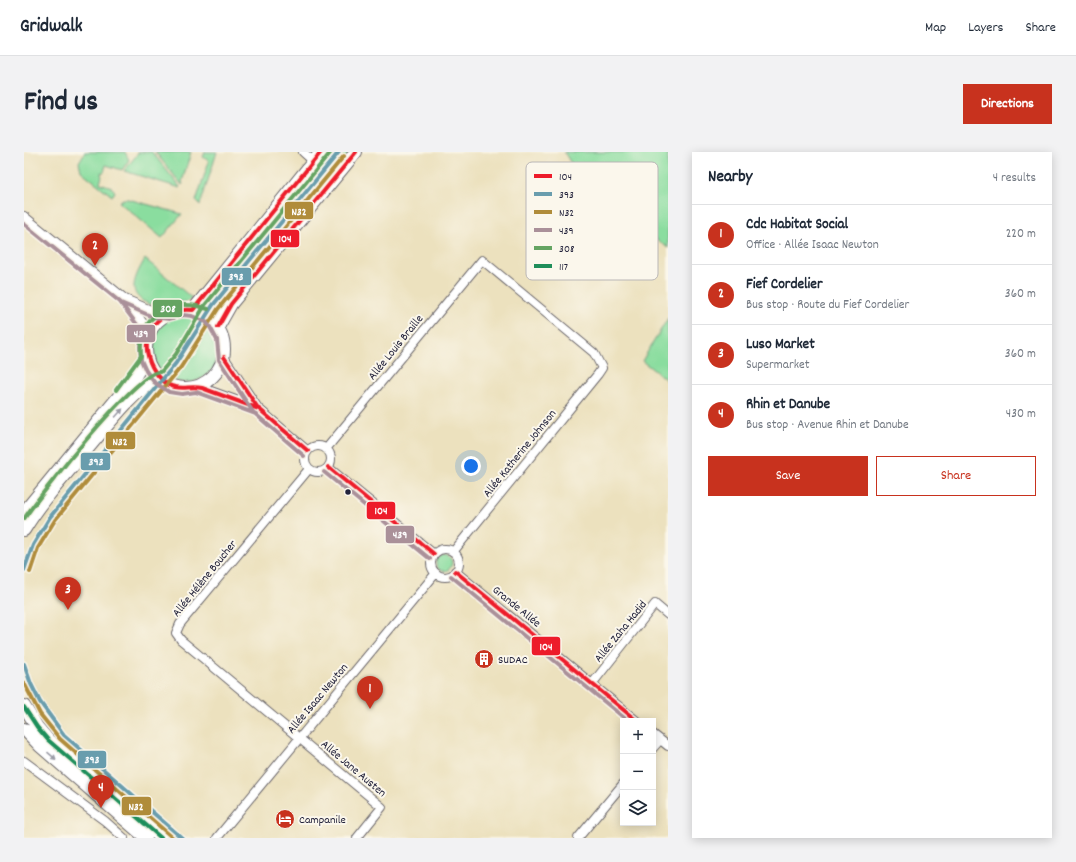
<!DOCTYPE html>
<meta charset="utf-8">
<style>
:root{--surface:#fff;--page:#f2f2f3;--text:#1f2937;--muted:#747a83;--line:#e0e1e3;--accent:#c8321e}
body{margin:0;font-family:Dekko,sans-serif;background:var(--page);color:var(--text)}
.controls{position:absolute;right:12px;bottom:12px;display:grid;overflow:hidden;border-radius:0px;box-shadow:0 2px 10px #0003}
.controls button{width:36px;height:36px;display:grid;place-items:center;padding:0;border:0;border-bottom:1px solid var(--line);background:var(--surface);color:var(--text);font:20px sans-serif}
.you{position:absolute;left:447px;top:314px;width:14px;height:14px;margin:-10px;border:3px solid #fff;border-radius:50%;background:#1a73e8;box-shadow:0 0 0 6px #1a73e833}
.badge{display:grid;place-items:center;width:26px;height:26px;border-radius:50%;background:var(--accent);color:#fff;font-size:13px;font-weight:700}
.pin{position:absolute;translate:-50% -33px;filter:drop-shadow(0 1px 2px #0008)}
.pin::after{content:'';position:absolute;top:21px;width:14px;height:12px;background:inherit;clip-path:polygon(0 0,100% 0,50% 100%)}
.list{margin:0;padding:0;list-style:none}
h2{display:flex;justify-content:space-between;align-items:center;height:52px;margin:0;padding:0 16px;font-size:17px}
h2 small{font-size:13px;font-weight:400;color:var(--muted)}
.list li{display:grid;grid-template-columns:26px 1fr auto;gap:12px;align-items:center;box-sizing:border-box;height:60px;padding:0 16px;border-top:1px solid var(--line)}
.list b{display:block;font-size:15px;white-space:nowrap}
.list p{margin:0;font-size:13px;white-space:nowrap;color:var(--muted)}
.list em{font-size:13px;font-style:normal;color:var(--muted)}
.actions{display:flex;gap:8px;padding:12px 16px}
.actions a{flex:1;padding:9px 0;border:1px solid var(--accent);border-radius:0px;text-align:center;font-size:14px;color:var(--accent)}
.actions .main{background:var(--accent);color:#fff}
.icon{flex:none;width:22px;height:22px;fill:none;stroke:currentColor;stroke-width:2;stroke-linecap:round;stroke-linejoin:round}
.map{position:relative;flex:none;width:644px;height:686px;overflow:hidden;border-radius:0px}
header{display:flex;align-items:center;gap:24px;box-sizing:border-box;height:56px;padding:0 20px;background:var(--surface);border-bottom:1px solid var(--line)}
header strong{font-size:19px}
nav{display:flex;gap:22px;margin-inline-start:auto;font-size:14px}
.intro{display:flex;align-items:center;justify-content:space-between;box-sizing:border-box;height:96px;padding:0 24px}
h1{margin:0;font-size:28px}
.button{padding:10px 18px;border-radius:0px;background:var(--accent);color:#fff;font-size:14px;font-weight:700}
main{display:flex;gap:24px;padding:0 24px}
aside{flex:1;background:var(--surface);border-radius:0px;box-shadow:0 2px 10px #0003}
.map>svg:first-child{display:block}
.green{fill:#8add9f;stroke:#56806d}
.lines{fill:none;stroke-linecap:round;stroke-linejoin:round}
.minor-casing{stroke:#696569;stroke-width:10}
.primary-casing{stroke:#696569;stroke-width:14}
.minor{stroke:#fff;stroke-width:8}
.primary{stroke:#fff;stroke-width:12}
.bus-1-casing{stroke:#fbf7ec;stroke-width:7}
.bus-2-casing{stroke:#fbf7ec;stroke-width:7}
.bus-3-casing{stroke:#fbf7ec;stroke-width:7}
.bus-4-casing{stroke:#fbf7ec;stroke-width:7}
.bus-5-casing{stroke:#fbf7ec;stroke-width:7}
.bus-6-casing{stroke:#fbf7ec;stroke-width:7}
.bus-1{stroke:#ed1b2a;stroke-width:4}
.bus-2{stroke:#699dad;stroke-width:4}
.bus-3{stroke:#b08c3a;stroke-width:4}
.bus-4{stroke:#aa9099;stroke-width:4}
.bus-5{stroke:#65a462;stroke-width:4}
.bus-6{stroke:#1f8e5a;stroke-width:4}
.oneway{fill:#9c9ca7}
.bus-dot{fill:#22223b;stroke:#fbf7ec;stroke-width:1.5}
.labels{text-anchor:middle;stroke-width:4;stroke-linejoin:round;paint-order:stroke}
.street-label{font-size:12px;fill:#22223b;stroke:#fbf7ec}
.poi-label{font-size:12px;fill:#22223b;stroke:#fbf7ec;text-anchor:start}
.key{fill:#fbf7ec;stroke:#bab7b7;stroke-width:1}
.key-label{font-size:11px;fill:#22223b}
.line-badge{stroke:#fbf7ec;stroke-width:1.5}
.badge-label{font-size:11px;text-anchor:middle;font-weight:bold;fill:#fff}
</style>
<header>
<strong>Gridwalk</strong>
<nav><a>Map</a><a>Layers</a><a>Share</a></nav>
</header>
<div class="intro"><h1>Find us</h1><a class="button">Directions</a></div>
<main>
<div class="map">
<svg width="644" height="686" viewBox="0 0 644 686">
<rect width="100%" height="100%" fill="#fbf7ec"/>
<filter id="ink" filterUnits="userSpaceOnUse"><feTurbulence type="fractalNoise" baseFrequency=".025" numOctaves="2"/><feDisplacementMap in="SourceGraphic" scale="8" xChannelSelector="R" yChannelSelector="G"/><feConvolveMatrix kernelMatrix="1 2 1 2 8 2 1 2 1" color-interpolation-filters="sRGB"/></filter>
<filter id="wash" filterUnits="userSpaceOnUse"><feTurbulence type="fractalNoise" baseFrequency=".012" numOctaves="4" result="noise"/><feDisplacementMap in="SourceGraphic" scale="16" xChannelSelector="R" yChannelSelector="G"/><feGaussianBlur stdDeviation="0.9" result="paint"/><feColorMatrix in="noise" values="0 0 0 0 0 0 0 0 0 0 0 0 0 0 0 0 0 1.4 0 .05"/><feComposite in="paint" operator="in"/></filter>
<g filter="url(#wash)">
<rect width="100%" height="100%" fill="#ece1be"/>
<path class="green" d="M 61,0 L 101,0 L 105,8 L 98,18 L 82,13 L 80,20 L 78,20 L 77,23 L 78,24 L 76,31 L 88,35 L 91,40 L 88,44 L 57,19 L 55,10 Z
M 115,0 L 128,0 L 156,35 L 155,36 L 153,35 L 100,19 Z
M 131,0 L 167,0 L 158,30 L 159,32 L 158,33 Z
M 181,0 L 193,0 L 176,53 L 172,49 L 185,9 L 179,5 Z
M 303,0 L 310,0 L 230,97 L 226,94 Z
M 321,0 L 327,0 L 240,105 L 237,102 Z
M 540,0 L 644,0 L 644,96 L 560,32 Z
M 99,47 L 104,47 L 158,62 L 138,86 L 95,50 Z
M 121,107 L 168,146 L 162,150 L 154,150 L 154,151 C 148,152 143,154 138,154 C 126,154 109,148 110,133 C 111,124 117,114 121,107 Z
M 163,162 L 175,165 C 169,177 148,217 137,220 C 115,198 133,162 163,162 Z
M 644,166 L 644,229 L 618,209 Z
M 183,169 C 215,196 184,244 145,227 L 160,208 Z
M412 411a8 8 0 1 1 16 0a8 8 0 1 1-16 0Z"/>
</g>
<g filter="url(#ink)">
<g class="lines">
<defs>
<path id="minor" d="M 279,0 L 289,9
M 0,64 L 100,146 L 119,171 L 124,184
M 101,147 L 129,159 L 145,161
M 200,205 L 234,256 L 284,299
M 173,234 L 234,256
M281 307a13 13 0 1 1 26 0a13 13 0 1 1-26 0Z
M 302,297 L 458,108 L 570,201 L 578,216 L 574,222 L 429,400
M 304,315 L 410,402
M 285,317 L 156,472 L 152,481 L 157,488 L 358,655 L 333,686
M407 411a14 14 0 1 1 28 0a14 14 0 1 1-28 0Z
M 431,419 L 613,569
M 568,532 L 631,452 L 644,463
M 629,582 L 644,594
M 629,596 L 636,588
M 0,609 L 81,669 L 100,686
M 193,686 L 412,421
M 554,686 L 599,632"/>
<path id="primary" d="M122 197a39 39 0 1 1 78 0a39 39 0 1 1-78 0Z
M 169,158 L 297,0
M 194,175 L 207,152 L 332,0
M 0,360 L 109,227 L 123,206
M 0,378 C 17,350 39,326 60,301 C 81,277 107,241 134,225
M 0,554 L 13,575 L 24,588 L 137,686
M 0,577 L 16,594 L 122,686"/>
</defs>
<use href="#minor" class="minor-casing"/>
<use href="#primary" class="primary-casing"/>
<use href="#minor" class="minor"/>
<use href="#primary" class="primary"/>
<defs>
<path id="bus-1" d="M 194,175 L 207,152 L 332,0
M 200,205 L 234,256 L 240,261
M 284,299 L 235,257 L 178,236 C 167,233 156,239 145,233 C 122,219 113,184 137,166 C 146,159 158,157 169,158 L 297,0
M 304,315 L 410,402
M 431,419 L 613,569"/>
<path id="bus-2" d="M 0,418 L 9,393 L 26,365 L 152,211 L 189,153 L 315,0
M 0,512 L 7,532 L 16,550 L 40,583 L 158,686"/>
<path id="bus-3" d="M 6,420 L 14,396 L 31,368 L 157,215 L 194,157 L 320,4
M 0,531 L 16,562 L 36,587 L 149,686"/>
<path id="bus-4" d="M 0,72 L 96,150 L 114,174 L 118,185 L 116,194 L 117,208 L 122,219 L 130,230 L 145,240 L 158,242 L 172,240 L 232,262
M 97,151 L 129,165 L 145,167 L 159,163 L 168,164 L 182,170 L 186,175 L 193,188 L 195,208 L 229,260 L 280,304
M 300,320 L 406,407
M 427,424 L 604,569"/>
<path id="bus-5" d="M 92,238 L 117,204 C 113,163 148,144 184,157
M 0,367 C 14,345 117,214 137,220 L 152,202 L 181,153 L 307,0"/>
<path id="bus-6" d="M 0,555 L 13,575 L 24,588 L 137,686"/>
</defs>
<use href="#bus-1" class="bus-1-casing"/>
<use href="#bus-2" class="bus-2-casing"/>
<use href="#bus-3" class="bus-3-casing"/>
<use href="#bus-4" class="bus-4-casing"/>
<use href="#bus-5" class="bus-5-casing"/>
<use href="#bus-6" class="bus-6-casing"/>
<use href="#bus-1" class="bus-1"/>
<use href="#bus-2" class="bus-2"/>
<use href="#bus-3" class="bus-3"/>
<use href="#bus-4" class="bus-4"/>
<use href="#bus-5" class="bus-5"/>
<use href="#bus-6" class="bus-6"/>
</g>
<defs><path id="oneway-solid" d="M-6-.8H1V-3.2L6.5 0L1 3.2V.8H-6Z"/></defs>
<g class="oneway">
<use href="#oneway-solid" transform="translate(95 261) rotate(-48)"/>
<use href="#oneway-solid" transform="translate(28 604) rotate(41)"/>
</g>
</g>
<defs>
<symbol id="building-disc" viewBox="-11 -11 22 22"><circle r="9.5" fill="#c8321e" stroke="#fbf7ec"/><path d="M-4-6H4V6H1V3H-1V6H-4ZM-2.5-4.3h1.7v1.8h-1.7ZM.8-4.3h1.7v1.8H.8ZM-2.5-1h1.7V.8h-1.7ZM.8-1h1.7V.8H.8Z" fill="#fff"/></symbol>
<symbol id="hotel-disc" viewBox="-11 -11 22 22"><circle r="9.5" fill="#c8321e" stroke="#fbf7ec"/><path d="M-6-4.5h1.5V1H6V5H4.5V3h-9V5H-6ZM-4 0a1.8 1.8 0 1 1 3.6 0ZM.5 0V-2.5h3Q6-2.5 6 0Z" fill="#fff"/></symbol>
</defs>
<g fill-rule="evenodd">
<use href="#building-disc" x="449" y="496" width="22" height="22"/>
<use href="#hotel-disc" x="250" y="656" width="22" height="22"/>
</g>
<circle class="bus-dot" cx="324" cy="340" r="3.5"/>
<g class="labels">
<g class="street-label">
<text transform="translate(371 195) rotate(-51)" y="4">Allée Louis Braille</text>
<text transform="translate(495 301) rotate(-51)" y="4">Allée Katherine Johnson</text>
<text transform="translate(180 426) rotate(-51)" y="4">Allée Hélène Boucher</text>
<text transform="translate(493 454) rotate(39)" y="4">Grande Allée</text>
<text transform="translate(596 479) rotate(-51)" y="4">Allée Zaha Hadid</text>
<text transform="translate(293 546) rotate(-50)" y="4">Allée Isaac Newton</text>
<text transform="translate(330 616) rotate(40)" y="4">Allée Jane Austen</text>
</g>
<g class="poi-label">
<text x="474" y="511">SUDAC</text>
<text x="275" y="671">Campanile</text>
</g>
</g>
<rect x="502" y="10" width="132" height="118" rx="6" class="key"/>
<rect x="510" y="22" width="18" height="4" fill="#ed1b2a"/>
<rect x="510" y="40" width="18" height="4" fill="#699dad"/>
<rect x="510" y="58" width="18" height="4" fill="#b08c3a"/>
<rect x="510" y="76" width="18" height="4" fill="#aa9099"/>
<rect x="510" y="94" width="18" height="4" fill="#65a462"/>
<rect x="510" y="112" width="18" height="4" fill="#1f8e5a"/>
<g class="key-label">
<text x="535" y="28">104</text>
<text x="535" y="46">393</text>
<text x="535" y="64">N32</text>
<text x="535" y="82">439</text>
<text x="535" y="100">308</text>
<text x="535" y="118">117</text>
</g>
<g class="line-badge">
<rect x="260" y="49" width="30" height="19" rx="4" fill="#b08c3a"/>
<rect x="246" y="77" width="30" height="19" rx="4" fill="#ed1b2a"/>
<rect x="197" y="115" width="31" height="19" rx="4" fill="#699dad"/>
<rect x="128" y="147" width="31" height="19" rx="4" fill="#65a462"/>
<rect x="102" y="172" width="30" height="19" rx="4" fill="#aa9099"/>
<rect x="81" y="279" width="31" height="19" rx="4" fill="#b08c3a"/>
<rect x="56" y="300" width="31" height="19" rx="4" fill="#699dad"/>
<rect x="342" y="349" width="30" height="19" rx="4" fill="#ed1b2a"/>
<rect x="361" y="373" width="30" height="19" rx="4" fill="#aa9099"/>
<rect x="507" y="484" width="30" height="20" rx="4" fill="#ed1b2a"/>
<rect x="53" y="598" width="30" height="19" rx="4" fill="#699dad"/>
<rect x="97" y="644" width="31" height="20" rx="4" fill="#b08c3a"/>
</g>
<g class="badge-label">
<text x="275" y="63">N32</text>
<text x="261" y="90">104</text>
<text x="212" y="128">393</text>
<text x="144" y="160">308</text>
<text x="117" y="185">439</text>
<text x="96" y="293">N32</text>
<text x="72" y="313">393</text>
<text x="357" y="362">104</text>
<text x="376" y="386">439</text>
<text x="522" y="498">104</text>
<text x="68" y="611">393</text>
<text x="112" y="658">N32</text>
</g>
</svg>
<div class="controls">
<button>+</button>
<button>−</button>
<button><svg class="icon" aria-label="layers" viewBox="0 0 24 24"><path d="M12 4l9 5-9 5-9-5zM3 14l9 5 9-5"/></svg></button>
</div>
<div class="you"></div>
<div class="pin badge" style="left:346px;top:557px">1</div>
<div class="pin badge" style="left:71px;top:114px">2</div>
<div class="pin badge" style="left:44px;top:458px">3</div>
<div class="pin badge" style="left:77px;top:656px">4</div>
</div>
<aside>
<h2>Nearby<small>4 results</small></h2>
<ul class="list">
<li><span class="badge">1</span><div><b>Cdc Habitat Social</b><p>Office · Allée Isaac Newton</p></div><em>220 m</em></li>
<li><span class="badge">2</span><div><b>Fief Cordelier</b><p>Bus stop · Route du Fief Cordelier</p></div><em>360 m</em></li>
<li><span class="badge">3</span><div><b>Luso Market</b><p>Supermarket</p></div><em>360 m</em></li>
<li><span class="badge">4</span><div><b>Rhin et Danube</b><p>Bus stop · Avenue Rhin et Danube</p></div><em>430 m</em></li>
</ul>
<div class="actions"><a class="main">Save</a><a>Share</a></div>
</aside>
</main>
